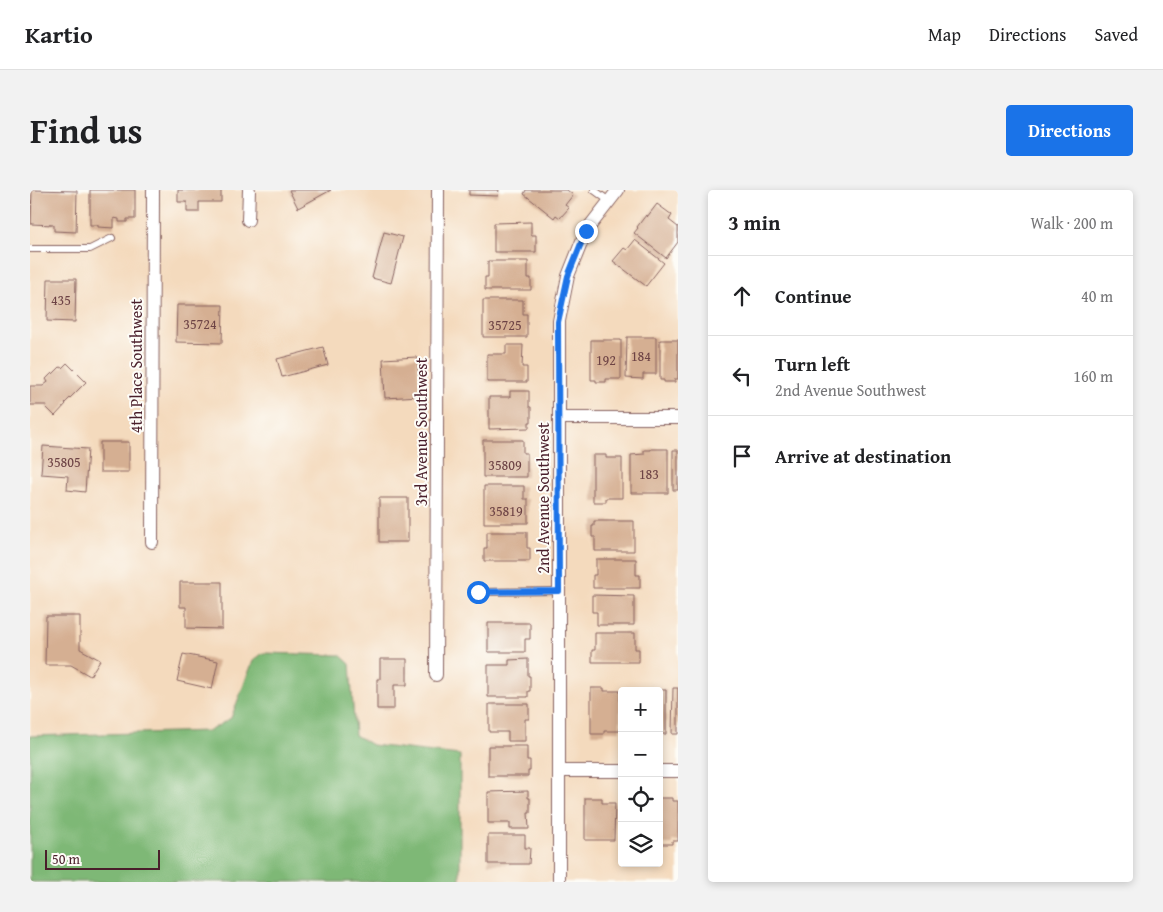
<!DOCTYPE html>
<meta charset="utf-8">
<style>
:root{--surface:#fff;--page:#f2f2f2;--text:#202124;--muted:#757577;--line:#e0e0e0;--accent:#1a73e8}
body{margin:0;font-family:"Gentium Book Plus",serif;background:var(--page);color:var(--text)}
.controls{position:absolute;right:15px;bottom:15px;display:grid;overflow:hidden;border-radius:5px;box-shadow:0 2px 8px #0003}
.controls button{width:45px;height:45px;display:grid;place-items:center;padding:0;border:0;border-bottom:1px solid var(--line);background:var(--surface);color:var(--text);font:25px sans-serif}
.scale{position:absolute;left:15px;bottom:12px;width:115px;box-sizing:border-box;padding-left:5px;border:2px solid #4a1f2b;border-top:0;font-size:14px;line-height:18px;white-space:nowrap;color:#4a1f2b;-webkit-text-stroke:4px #fdfcf7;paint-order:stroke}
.stop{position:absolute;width:15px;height:15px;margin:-11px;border:4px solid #1a73e8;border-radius:50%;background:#fff}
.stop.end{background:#1a73e8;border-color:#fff;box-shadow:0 1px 5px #0008}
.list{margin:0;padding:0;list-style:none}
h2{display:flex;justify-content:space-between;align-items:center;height:65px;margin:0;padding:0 20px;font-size:21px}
h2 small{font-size:16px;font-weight:400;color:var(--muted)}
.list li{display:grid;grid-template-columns:32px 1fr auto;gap:15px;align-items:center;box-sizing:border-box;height:80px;padding:0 20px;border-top:1px solid var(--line)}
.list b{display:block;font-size:19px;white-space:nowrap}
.list p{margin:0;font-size:16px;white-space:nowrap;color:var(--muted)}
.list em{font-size:16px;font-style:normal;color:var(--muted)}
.icon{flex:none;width:28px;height:28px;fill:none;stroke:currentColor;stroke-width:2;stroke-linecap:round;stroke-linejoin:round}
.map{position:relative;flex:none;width:648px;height:692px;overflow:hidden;border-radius:5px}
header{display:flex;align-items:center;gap:30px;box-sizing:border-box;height:70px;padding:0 25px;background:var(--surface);border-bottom:1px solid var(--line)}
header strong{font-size:24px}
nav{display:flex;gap:28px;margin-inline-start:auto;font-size:18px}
.intro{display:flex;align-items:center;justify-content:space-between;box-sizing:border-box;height:120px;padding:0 30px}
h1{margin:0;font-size:35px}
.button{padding:12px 22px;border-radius:5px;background:var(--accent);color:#fff;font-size:18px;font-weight:700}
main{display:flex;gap:30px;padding:0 30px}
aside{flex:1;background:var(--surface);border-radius:5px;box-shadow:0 2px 8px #0003}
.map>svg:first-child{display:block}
.forest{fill:#7eb876;stroke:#646c50}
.building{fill:#d5af92}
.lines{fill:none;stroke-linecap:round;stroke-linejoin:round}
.service-casing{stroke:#86605e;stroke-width:8}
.minor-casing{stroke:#86605e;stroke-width:14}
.service{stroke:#fff;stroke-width:6}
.minor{stroke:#fff;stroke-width:12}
.route{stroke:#1a73e8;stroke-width:6}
.labels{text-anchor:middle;stroke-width:4;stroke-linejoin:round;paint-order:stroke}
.number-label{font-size:14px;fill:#6d4345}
.street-label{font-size:16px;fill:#4a1f2b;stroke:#fdfcf7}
</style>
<header>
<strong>Kartio</strong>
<nav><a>Map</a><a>Directions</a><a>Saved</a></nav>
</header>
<div class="intro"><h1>Find us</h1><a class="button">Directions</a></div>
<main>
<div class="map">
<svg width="648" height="692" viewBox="0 0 648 692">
<rect width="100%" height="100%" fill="#fdfcf7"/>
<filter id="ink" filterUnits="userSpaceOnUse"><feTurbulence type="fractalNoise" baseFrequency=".02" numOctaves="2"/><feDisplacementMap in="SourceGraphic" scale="10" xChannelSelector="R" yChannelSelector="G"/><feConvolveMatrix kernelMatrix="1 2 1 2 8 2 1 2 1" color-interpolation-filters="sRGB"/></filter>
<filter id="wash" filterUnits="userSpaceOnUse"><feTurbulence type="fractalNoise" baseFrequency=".0096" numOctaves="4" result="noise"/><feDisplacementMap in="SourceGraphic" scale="20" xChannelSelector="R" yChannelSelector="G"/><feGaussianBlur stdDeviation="1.12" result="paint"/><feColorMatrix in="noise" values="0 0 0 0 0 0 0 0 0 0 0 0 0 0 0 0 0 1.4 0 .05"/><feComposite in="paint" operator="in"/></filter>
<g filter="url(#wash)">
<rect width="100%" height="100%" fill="#f4dabd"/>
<path class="forest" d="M 233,463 L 310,465 L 320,474 L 325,545 L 342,555 L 430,565 L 430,690 L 432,692 L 0,692 L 0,546 L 179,541 L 201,528 L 223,471 Z"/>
<g id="blocks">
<path class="building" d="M 2,0 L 47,1 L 46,42 L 24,41 L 24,35 L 1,34 Z
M 60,0 L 105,0 L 105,29 L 97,29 L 97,32 L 89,32 L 89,29 L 84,28 L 84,38 L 68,37 L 68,35 L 60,35 Z
M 148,0 L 191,0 L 191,12 L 169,12 L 169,22 L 157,22 L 157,12 L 148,12 Z
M 259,0 L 301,0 L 268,18 Z
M 439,0 L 469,0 L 468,6 L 439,5 Z
M 496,0 L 537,0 L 543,5 L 535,15 L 539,18 L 530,28 L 526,25 L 524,28 L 494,4 Z
M 627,14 L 642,25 L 639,30 L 648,37 L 648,52 L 636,68 L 604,43 L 608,38 L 607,37 L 616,25 L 617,27 Z
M 501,32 L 501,45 L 506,45 L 506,62 L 464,62 L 464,33 Z
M 354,42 L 373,47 L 361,93 L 342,88 Z
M 605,50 L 634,73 L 616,96 L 583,71 L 594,58 L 597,60 Z
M 458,71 L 498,71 L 498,88 L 501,88 L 501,100 L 455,100 L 455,87 L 458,87 Z
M 18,89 L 46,89 L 45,132 L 17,131 Z
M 453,110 L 493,110 L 493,124 L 497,124 L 497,147 L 453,147 Z
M 147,115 L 193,115 L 192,153 L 146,152 Z
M 597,147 L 626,147 L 626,184 L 613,184 L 613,189 L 596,188 Z
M 561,150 L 591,150 L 591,189 L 576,189 L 576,192 L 566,192 L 566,190 L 561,190 Z
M 630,150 L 648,150 L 648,189 L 645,189 L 645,192 L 634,192 L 634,190 L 630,190 Z
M 476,155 L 493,155 L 492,177 L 497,177 L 497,192 L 457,192 L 457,164 L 476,164 Z
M 293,157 L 298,175 L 252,187 L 247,169 Z
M 387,167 L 390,206 L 355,208 L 353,169 Z
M 37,173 L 56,192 L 35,213 L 36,214 L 25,226 L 16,217 L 17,215 L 0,215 L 0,196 L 13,196 L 18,192 L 16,189 L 22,183 L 23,184 L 30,177 L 32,178 Z
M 480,201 L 499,201 L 499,217 L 501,217 L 501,232 L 499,232 L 499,238 L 459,239 L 459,207 L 480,207 Z
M 453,250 L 493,250 L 493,263 L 497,263 L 497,287 L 453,287 Z
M 70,252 L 99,252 L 99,282 L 70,282 Z
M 13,256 L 58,259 L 55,302 L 37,300 L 38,286 L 11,284 Z
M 621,259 L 638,259 L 638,303 L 601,303 L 601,265 L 614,264 L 614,260 L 621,260 Z
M 643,260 L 648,260 L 648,300 L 643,300 Z
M 563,265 L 576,265 L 576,268 L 592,268 L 592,308 L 576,308 L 576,312 L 563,312 Z
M 454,296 L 494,296 L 494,309 L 498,309 L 498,333 L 454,333 Z
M 349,308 L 378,308 L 378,352 L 349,352 Z
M 564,331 L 604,331 L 604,361 L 565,361 L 565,347 L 562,347 L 562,336 L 564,336 Z
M 457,342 L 497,342 L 497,358 L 500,358 L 500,371 L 454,371 L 454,358 L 457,358 Z
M 566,369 L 606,369 L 606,385 L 610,385 L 610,398 L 563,398 L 563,385 L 566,385 Z
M 150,392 L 192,392 L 192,439 L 156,438 L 156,417 L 150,417 Z
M 562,405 L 604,406 L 604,435 L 567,435 L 567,422 L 562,422 Z
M 16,426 L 50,426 L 50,459 L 70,470 L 60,486 L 41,475 L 15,475 Z
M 458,433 L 500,433 L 500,449 L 495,449 L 495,462 L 458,462 Z
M 565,443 L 605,443 L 605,459 L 609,459 L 609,472 L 562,472 L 562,460 L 565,460 Z
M 153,464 L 188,471 L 182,499 L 147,491 Z
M 350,469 L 377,469 L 377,495 L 364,495 L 364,519 L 347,519 L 347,489 L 350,489 Z
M 498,469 L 498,486 L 500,486 L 500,501 L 498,501 L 498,507 L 458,507 L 458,475 L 479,475 L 479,470 Z
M 561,498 L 574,498 L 574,501 L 590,501 L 590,541 L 574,541 L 574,544 L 561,544 Z
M 643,498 L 648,498 L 648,544 L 642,544 Z
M 629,500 L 636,500 L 636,544 L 629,544 Z
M 459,514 L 499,514 L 499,529 L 495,529 L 495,551 L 478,551 L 478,542 L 459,542 Z
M 458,556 L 497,556 L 497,570 L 500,570 L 500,581 L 498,581 L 498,586 L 458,586 Z
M 498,601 L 498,608 L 500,608 L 500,623 L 498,623 L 499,639 L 480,639 L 480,633 L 458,633 L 458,602 Z
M 555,608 L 572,608 L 572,613 L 585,613 L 584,650 L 555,650 Z
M 629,608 L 642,608 L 642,611 L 648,611 L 648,651 L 642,651 L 642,654 L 629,654 Z
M 458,645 L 495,645 L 495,658 L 500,658 L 499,674 L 458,674 Z"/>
</g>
</g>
<g filter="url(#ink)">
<use href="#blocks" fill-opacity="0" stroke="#86605e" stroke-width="1"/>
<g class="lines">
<defs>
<path id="service" d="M 564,0 L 579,11
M 0,59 L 60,59 L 82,48
M 448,402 L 529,401"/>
<path id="minor" d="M 218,30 L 219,0
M 529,228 L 648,228
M 122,352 L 123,0
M 406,485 L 408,0
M 529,581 L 592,581
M 629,581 L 648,581
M 529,692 L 529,131 L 538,86 L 556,41 L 588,0"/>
</defs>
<use href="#service" class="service-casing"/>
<use href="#minor" class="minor-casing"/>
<use href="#service" class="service"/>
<use href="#minor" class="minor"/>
</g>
</g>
<g class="lines" filter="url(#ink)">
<path class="route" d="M 448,402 L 529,401 L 528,132 L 538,86 L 556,41"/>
</g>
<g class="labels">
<g class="number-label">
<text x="31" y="115">435</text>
<text x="170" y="139">35724</text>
<text x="475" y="140">35725</text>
<text x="611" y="171">184</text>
<text x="576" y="175">192</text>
<text x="34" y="277">35805</text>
<text x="475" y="280">35809</text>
<text x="619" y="289">183</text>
<text x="476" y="326">35819</text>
</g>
<g class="street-label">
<text transform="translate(106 176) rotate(-90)" y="6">4th Place Southwest</text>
<text transform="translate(391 242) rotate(-90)" y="6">3rd Avenue Southwest</text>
<text transform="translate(513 308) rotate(-90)" y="6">2nd Avenue Southwest</text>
</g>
</g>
</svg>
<div class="controls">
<button>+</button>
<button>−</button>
<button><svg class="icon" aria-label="locate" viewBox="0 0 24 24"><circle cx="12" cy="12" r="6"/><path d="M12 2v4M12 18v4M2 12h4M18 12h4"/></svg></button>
<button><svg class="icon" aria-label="layers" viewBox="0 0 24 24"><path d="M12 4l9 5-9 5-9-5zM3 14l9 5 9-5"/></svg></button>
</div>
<div class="scale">50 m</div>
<div class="stop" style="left:448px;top:402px"></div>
<div class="stop end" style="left:556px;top:41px"></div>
</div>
<aside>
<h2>3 min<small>Walk · 200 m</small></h2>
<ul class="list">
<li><svg class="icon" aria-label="ahead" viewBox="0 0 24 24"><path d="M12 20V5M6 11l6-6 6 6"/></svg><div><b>Continue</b></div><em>40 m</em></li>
<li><svg class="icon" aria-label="left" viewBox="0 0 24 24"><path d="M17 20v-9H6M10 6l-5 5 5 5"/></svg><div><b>Turn left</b><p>2nd Avenue Southwest</p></div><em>160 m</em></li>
<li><svg class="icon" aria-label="arrive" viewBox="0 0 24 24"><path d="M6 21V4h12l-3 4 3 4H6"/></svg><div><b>Arrive at destination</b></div></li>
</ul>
</aside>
</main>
